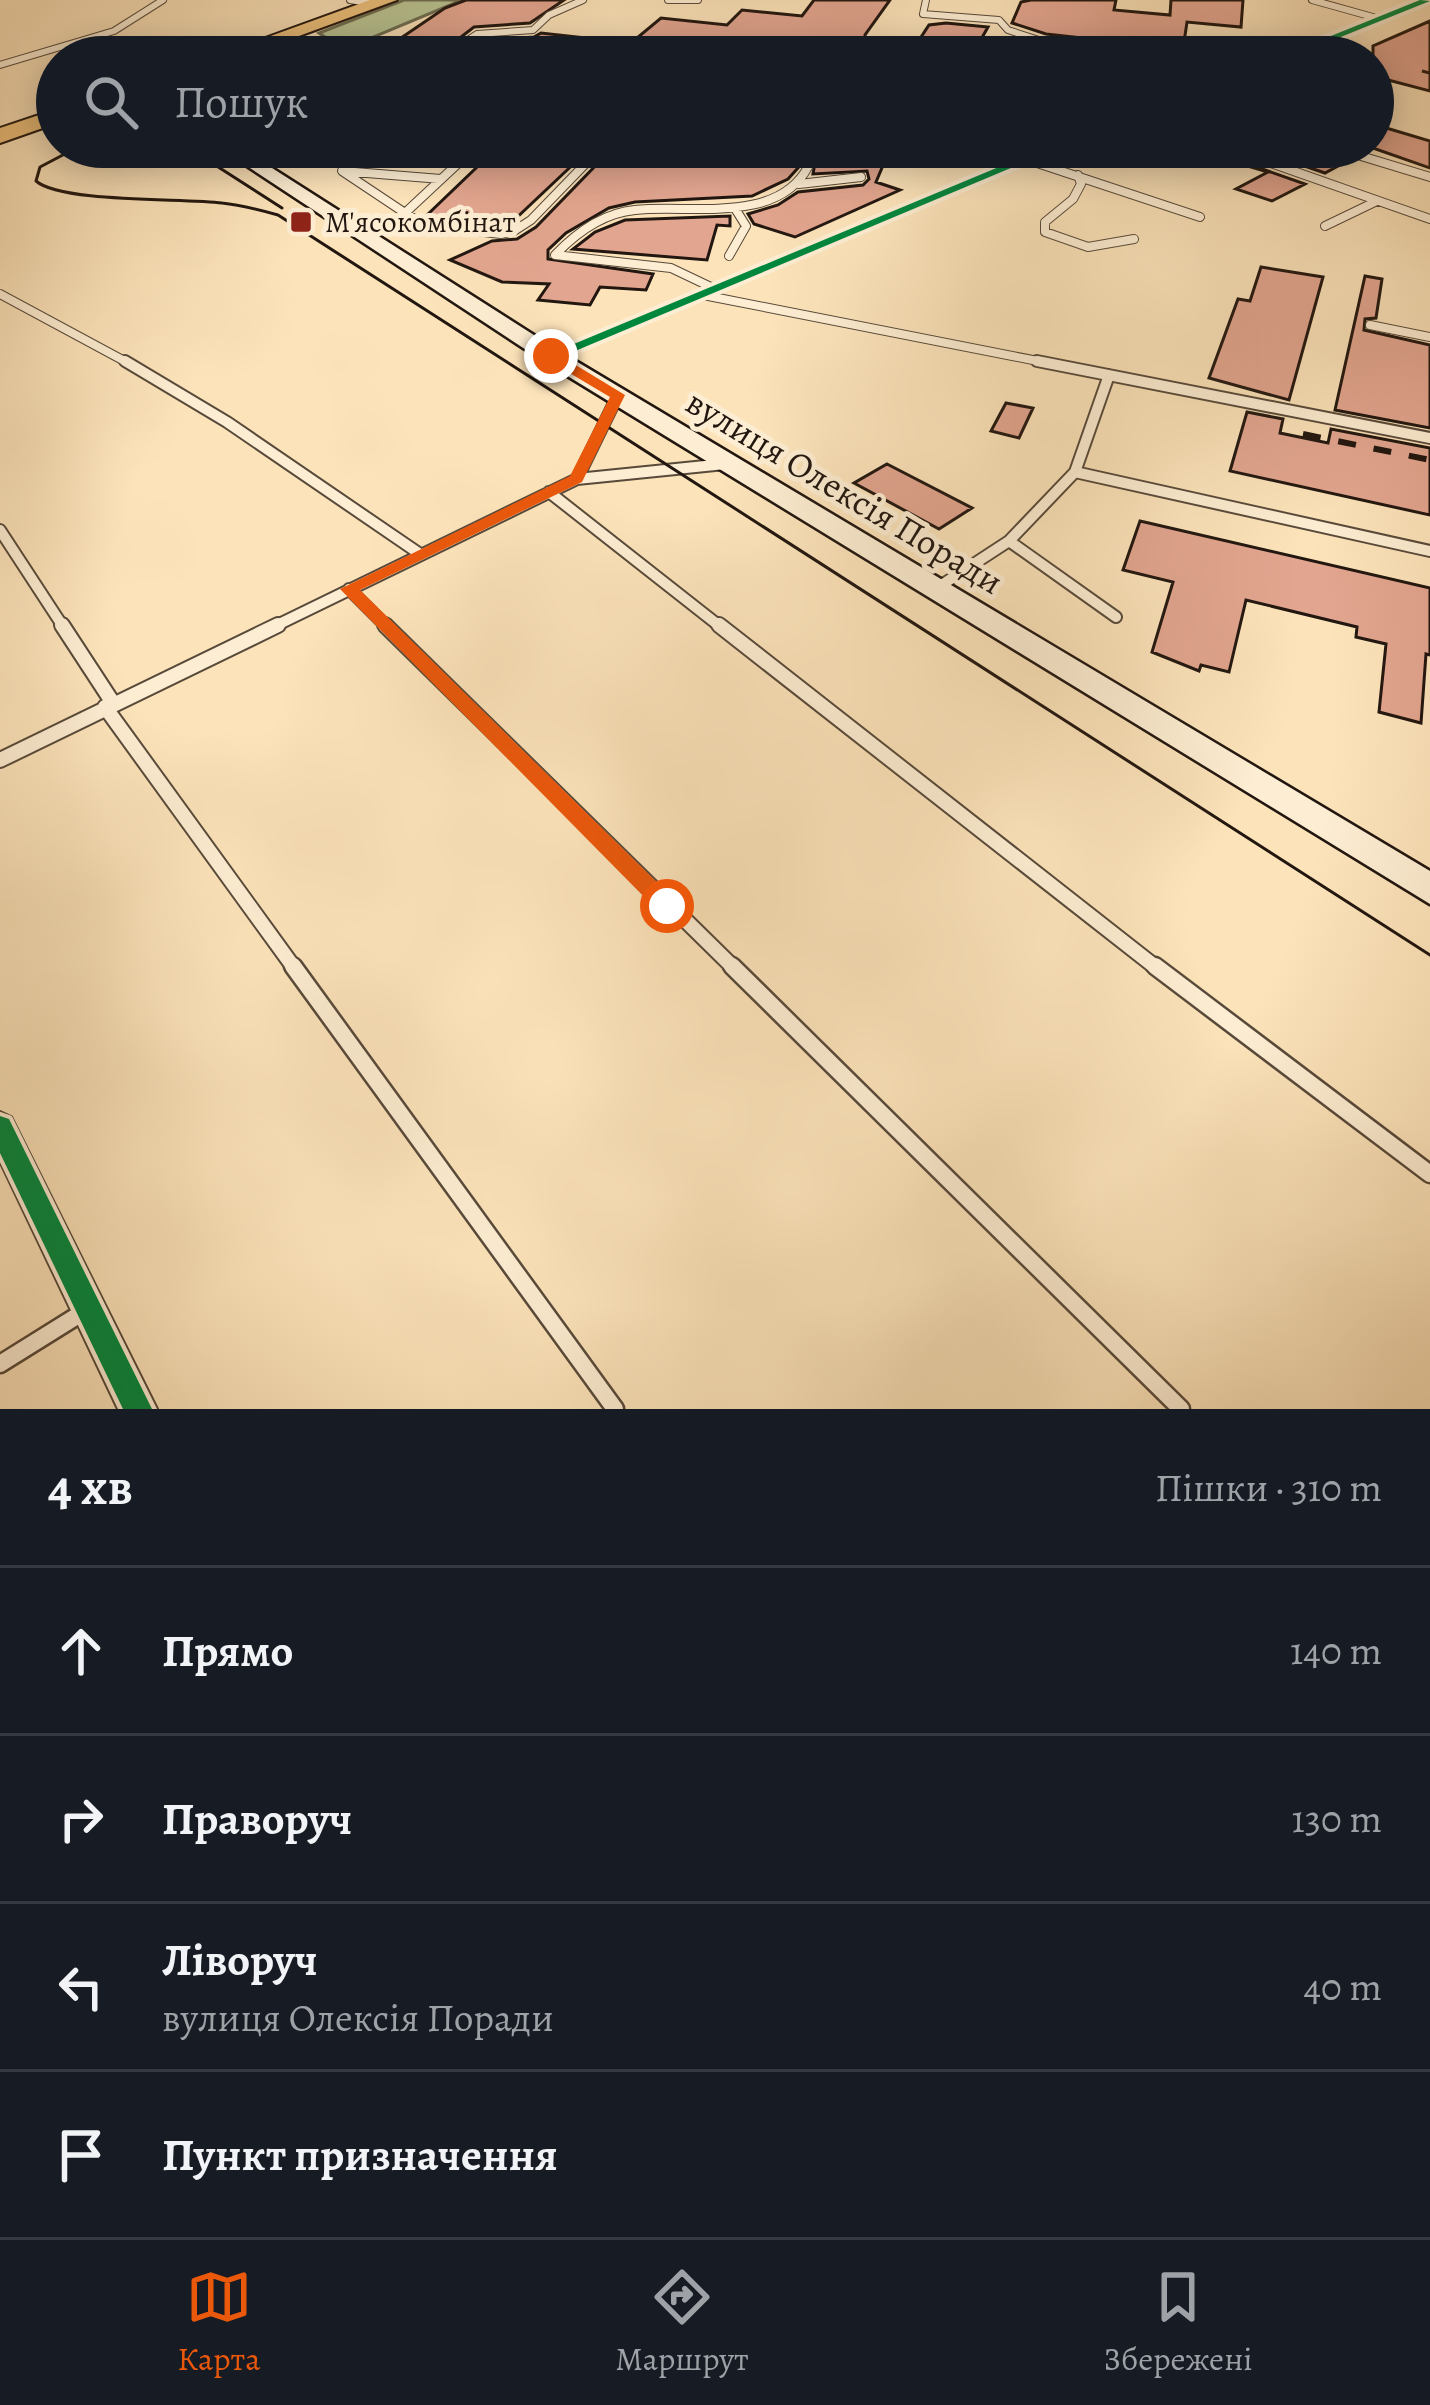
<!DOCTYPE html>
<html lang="uk">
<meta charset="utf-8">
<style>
:root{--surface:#171b24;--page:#242831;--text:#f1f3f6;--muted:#9ea1a6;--line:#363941;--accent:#ea580c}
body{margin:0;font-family:Alegreya,serif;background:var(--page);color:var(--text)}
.stop{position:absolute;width:36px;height:36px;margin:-27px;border:9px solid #ea580c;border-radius:50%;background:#fff}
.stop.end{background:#ea580c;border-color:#fff;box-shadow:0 3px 12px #0008}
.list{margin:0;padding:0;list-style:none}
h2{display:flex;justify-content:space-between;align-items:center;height:156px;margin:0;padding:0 48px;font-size:51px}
h2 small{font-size:39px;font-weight:400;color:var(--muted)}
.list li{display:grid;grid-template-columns:78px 1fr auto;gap:36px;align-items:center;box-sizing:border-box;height:168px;padding:0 48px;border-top:3px solid var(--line)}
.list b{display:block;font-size:45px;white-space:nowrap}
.list p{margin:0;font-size:39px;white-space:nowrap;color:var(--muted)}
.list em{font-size:39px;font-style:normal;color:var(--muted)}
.icon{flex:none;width:66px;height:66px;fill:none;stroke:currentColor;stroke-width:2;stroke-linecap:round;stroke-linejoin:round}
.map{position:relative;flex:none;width:1430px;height:1409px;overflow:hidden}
.search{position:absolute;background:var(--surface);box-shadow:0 6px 30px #0003;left:36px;right:36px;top:36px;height:132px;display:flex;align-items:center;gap:30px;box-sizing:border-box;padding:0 42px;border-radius:66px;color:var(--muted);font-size:45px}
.sheet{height:828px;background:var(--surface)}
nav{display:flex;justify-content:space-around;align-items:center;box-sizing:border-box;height:168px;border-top:3px solid var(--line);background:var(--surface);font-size:33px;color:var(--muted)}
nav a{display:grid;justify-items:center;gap:6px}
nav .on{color:var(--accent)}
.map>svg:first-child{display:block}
.green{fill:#b9c595;stroke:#6e6e52;stroke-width:3}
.building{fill:#e2a58f;stroke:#221710;stroke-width:3}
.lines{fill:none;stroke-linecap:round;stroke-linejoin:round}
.lane-far4-casing{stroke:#584a3a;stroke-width:8}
.lane-far3-casing{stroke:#584a3a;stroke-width:10}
.lane-far2-casing{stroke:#584a3a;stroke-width:14}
.lane-far1-casing{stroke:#584a3a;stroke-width:18}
.lane-casing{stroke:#584a3a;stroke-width:21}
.street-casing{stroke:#584a3a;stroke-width:4}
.secondary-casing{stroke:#221710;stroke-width:5}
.highway-casing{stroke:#221710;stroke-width:4}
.lane-far4{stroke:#fdedd2;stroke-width:6}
.lane-far3{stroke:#fdedd2;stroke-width:8}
.lane-far2{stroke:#fdedd2;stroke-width:10}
.lane-far1{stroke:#fdedd2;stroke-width:14}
.lane{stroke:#fdedd2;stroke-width:16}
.street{fill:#fdedd2;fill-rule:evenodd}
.secondary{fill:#fdedd2;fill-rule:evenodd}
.highway{fill:#eec27d;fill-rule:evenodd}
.tram{stroke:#221710;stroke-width:3}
.rail-far1{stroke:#221710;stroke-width:3;stroke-dasharray:10 10;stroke-linecap:butt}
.rail{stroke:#221710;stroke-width:6;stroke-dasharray:18 18;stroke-linecap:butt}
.cycleway-casing{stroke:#fdedd2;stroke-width:8}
.cycleway{fill:#00873e;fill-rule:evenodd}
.route{fill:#ea580c}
.poi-dot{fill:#8f2418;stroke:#fdedd2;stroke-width:4.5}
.labels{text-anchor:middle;stroke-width:10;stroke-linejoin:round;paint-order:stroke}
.far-poi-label{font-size:30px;fill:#221710;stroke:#fdedd2;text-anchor:start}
.street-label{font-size:36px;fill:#221710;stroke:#fdedd2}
</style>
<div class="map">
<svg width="1430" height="1409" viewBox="0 0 1430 1409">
<rect width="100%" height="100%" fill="#fce3ba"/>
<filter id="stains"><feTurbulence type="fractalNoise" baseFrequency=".00167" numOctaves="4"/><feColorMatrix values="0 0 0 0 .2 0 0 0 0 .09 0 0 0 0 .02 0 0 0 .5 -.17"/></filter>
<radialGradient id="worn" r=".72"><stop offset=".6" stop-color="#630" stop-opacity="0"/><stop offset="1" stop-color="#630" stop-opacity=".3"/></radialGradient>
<path class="green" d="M 404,0 L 462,0 L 366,40 L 340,57 L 308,57 L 331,41 L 319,33 Z"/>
<path class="building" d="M 466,0 L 564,0 L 530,23 L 474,27 L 435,57 L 373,57 L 445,8 Z
M 814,0 L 890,0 L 865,35 L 867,57 L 456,57 L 479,41 L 534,37 L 541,33 L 631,43 L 661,18 L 727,25 L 742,10 L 802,16 Z
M 1031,0 L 1116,0 L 1114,10 L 1170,15 L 1171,0 L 1243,0 L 1241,27 L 1187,22 L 1183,49 L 1046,34 L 1012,23 L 1021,2 Z
M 1430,21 L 1430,91 L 1373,76 L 1373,46 Z
M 946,23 L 988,27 L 971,57 L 908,57 L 929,25 Z
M 1373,124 L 1430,141 L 1430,168 L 1373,148 L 1356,147 L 1373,147 Z
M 498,147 L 579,147 L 583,155 L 511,223 L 426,216 Z
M 597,147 L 741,147 L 884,163 L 876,182 L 900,190 L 795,237 L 754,224 L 748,214 L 778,205 L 798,192 L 863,185 L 869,179 L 867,171 L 813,174 L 815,163 L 806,159 L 788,179 L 752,196 L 635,202 L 609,208 L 566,233 L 548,250 L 548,259 L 653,274 L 646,290 L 600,287 L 590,305 L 538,300 L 549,284 L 502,282 L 450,260 L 492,241 L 517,239 L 536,227 L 600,161 Z
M 1269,147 L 1322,147 L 1326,154 L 1349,160 L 1325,173 L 1261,151 Z
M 1241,161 L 1248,164 L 1305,184 L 1272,201 L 1236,189 L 1268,172 L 1237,163 Z
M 730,216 L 730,226 L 717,225 L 707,260 L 573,249 L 595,232 L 625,220 Z
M 1261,267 L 1323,277 L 1289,400 L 1209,378 L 1238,299 L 1250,301 Z
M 1365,276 L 1382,279 L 1376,318 L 1365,319 L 1364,330 L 1430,345 L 1430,428 L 1335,410 Z
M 1006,403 L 1033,408 L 1019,438 L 991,431 Z
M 1247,412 L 1283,419 L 1280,433 L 1328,443 L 1331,429 L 1430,448 L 1430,515 L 1230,471 Z
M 887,464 L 972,508 L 939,529 L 854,483 Z
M 1140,521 L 1430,588 L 1430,655 L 1426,654 L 1421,723 L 1379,712 L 1386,644 L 1356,637 L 1357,627 L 1246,600 L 1229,672 L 1201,665 L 1199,671 L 1152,652 L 1173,582 L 1123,570 Z"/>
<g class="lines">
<defs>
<path id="lane-far4" d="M 350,0 L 375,4
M 668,0 L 698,0
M 926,0 L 923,14 L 999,20 L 1008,30 L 1045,42 L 1016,57
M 1312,0 L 1380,19
M 442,57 L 477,34 L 533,30 L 549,15 L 583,0
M 0,65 L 114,31 L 163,0
M 586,147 L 594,155 L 590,159
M 914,147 L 1027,159
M 1224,147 L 1260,159
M 1329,147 L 1371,159
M 463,159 L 476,147"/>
<path id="lane-far3" d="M 1002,156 L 1025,159 L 1200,217
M 1251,156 L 1430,219
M 1361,156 L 1430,177
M 1078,175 L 1081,184 L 1073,199 L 1045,222 L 1045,232 L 1088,247 L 1134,239
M 441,179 L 342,171 L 405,213 L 466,156
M 799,184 L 861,177
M 405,213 L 424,225 L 501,234 L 514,231 L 531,220 L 593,156
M 1325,226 L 1377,201
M 729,256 L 746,226 L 736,210
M 713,288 L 671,268 L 555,255 C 576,233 603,213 635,210 C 688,204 777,225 808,167
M 0,294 L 130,364
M 698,294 L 1053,364
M 1370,325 L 1430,337"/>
<path id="lane-far2" d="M 125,361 L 227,422 L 420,554
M 1037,361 L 1430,438
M 1075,472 L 1430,551
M 577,479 L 725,464
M 549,492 L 722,628
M 0,530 L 64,628
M 1009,541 L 1116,617
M 937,588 L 1009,541 L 1075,472 L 1109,375
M 349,589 L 388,628
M 271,628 L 577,479 L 618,395"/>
<path id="lane-far1" d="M 62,625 L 113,703
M 385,625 L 735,969
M 719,625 L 1158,969
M 105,707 L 295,969
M 0,760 L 278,625"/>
<path id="lane" d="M 293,966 L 615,1409
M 732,966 L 1181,1409
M 1155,966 L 1430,1174
M 0,1364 L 85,1311"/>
<path id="street" d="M 1418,0 L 1430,2 L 1293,57 L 1277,57 Z
M 1044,147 L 1063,147 L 557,360 L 542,356 Z
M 0,1112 L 11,1117 L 157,1409 L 118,1409 L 0,1161 Z"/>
<path id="secondary" d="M 218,147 L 239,147 L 559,351 L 1430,871 L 1430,904 L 543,361 Z"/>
<path id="highway" d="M 370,0 L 397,0 L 242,57 L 213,57 Z
M 57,109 L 57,123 L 0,143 L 0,128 Z"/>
</defs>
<use href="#lane-far4" class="lane-far4-casing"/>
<use href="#lane-far3" class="lane-far3-casing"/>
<use href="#lane-far2" class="lane-far2-casing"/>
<use href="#lane-far1" class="lane-far1-casing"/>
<use href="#lane" class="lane-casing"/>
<use href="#street" class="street-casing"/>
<use href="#secondary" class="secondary-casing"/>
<use href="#highway" class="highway-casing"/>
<use href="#lane-far4" class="lane-far4"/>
<use href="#lane-far3" class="lane-far3"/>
<use href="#lane-far2" class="lane-far2"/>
<use href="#lane-far1" class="lane-far1"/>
<use href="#lane" class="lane"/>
<use href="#street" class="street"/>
<use href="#secondary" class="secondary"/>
<use href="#highway" class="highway"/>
<path class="tram" d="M 78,147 L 40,167 L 36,181 C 61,203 184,198 222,203 C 242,205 260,210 278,215 L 1430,955
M 187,147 L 282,208"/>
<path class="rail-far1" d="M 1422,71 L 1430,73"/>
<path class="rail" d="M 1303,434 L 1430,460"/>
<defs>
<path id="cycleway" d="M 1420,0 L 1430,1 L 1291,57 L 1279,57 Z
M 1047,147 L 1061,147 L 556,359 L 545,356 Z
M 0,1116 L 9,1119 L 152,1409 L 123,1409 L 0,1153 Z"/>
</defs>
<use href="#cycleway" class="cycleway-casing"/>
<use href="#cycleway" class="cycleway"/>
</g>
<path class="route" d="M 546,353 L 556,353 L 625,395 L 582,482 L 360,590 L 675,900 L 675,912 L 659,912 L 340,589 L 570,476 L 610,397 L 546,359 Z"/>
<rect class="poi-dot" x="289" y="210" width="24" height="24" rx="6"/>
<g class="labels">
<g class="far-poi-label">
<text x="325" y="232">М'ясокомбінат</text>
</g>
<g class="street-label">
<text transform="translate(845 491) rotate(31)" y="13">вулиця Олексія Поради</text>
</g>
</g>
<rect width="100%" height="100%" filter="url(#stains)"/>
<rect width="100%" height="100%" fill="url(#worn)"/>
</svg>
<div class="stop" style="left:667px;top:906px"></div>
<div class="stop end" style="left:551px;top:356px"></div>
<div class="search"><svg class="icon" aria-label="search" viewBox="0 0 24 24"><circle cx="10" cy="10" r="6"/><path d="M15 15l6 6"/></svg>Пошук</div>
</div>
<section class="sheet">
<h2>4 хв<small>Пішки · 310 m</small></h2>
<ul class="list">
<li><svg class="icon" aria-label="ahead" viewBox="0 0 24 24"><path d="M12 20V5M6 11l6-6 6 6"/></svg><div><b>Прямо</b></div><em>140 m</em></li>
<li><svg class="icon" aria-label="right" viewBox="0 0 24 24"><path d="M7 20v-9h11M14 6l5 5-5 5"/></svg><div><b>Праворуч</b></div><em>130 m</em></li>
<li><svg class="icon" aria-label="left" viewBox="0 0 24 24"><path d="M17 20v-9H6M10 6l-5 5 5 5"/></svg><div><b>Ліворуч</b><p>вулиця Олексія Поради</p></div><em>40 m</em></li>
<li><svg class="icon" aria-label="arrive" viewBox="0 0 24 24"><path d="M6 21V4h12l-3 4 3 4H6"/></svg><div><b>Пункт призначення</b></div></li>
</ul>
</section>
<nav>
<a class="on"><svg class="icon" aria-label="map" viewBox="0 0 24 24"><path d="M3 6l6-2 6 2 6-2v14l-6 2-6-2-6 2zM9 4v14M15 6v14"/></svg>Карта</a>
<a><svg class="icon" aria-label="directions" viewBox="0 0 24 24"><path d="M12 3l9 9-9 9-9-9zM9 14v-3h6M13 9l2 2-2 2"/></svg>Маршрут</a>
<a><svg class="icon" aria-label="saved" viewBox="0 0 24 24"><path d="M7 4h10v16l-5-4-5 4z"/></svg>Збережені</a>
</nav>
